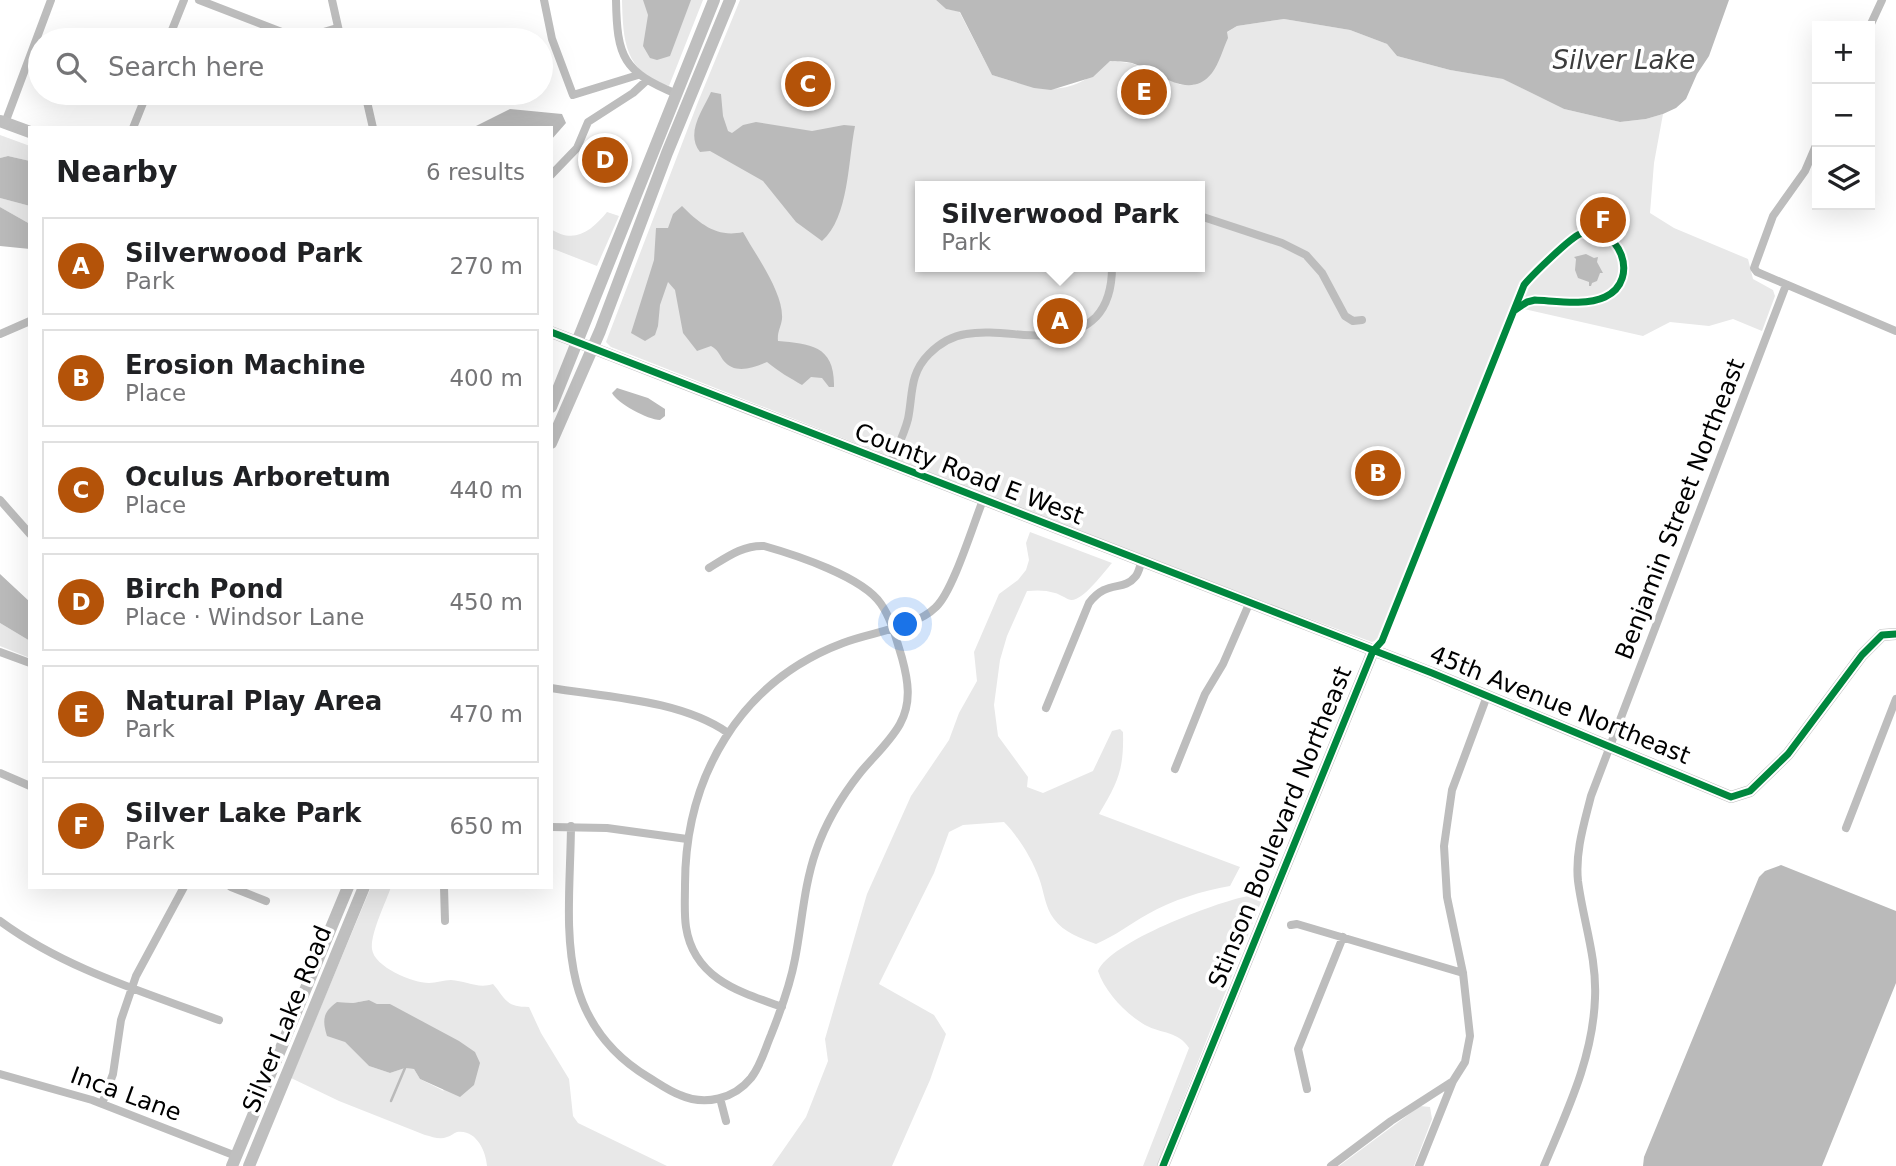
<!DOCTYPE html>
<meta charset="utf-8">
<style>
:root{--surface:#fff;--page:#f6f6f6;--text:#202124;--muted:#757577;--line:#e0e0e0;--accent:#b45309}
body{margin:0;font-family:"DejaVu Sans",sans-serif;background:var(--page);color:var(--text)}
.controls{position:absolute;right:21px;top:21px;display:grid;overflow:hidden;border-radius:0px;box-shadow:0 7px 28px #0002}
.controls button{width:63px;height:63px;display:grid;place-items:center;padding:0;border:0;border-bottom:2px solid var(--line);background:var(--surface);color:var(--text);font:35px sans-serif}
.you{position:absolute;left:906px;top:625px;width:24px;height:24px;margin:-18px;border:5px solid #fff;border-radius:50%;background:#1a73e8;box-shadow:0 0 0 10px #1a73e833}
.badge{display:grid;place-items:center;width:46px;height:46px;border-radius:50%;background:var(--accent);color:#fff;font-size:23px;font-weight:700}
.pin{position:absolute;translate:-50% -50%;border:4px solid #fff;box-shadow:0 2px 7px #0006}
.popup{position:absolute;left:915px;top:181px;width:290px;height:91px;box-sizing:border-box;display:grid;place-content:center;border-radius:0px;background:var(--surface);filter:drop-shadow(0 2px 5px #0005);font-size:23px;white-space:nowrap;color:var(--muted)}
.popup b{font-size:26px;color:var(--text)}
.popup::after{content:'';position:absolute;left:50%;top:100%;margin-left:-14px;border:14px solid transparent;border-top-color:var(--surface)}
.list{margin:0;padding:0;list-style:none}
h2{display:flex;justify-content:space-between;align-items:center;height:91px;margin:0;padding:0 28px;font-size:30px}
h2 small{font-size:23px;font-weight:400;color:var(--muted)}
.list li{display:grid;grid-template-columns:46px 1fr auto;gap:21px;align-items:center;box-sizing:border-box;height:98px;margin:0 14px 14px;padding:0 14px;border:2px solid var(--line);border-radius:0px}
.list b{display:block;font-size:26px;white-space:nowrap}
.list p{margin:0;font-size:23px;white-space:nowrap;color:var(--muted)}
.list em{font-size:23px;font-style:normal;color:var(--muted)}
.icon{flex:none;width:38px;height:38px;fill:none;stroke:currentColor;stroke-width:2;stroke-linecap:round;stroke-linejoin:round}
.map{position:relative;flex:none;width:1896px;height:1166px;overflow:hidden}
.search{position:absolute;background:var(--surface);box-shadow:0 7px 28px #0002;left:28px;top:28px;width:525px;height:77px;display:flex;align-items:center;gap:18px;box-sizing:border-box;padding:0 24px;border-radius:38px;color:var(--muted);font-size:26px}
.panel{position:absolute;background:var(--surface);box-shadow:0 7px 28px #0002;left:28px;top:126px;width:525px;height:763px;border-radius:0px}
.map>svg:first-child{display:block}
.green{fill:#e8e8e8;fill-rule:evenodd}
.water{fill:#bababa}
.lines{fill:none;stroke-linecap:round;stroke-linejoin:round}
.stream{stroke:#bababa;stroke-width:2.5}
.street{stroke:#bdbdbd;stroke-width:8}
.secondary{stroke:#bfbfbf;stroke-width:12}
.cycleway-casing{stroke:#fff;stroke-width:11}
.cycleway{stroke:#00873e;stroke-width:7}
.labels{text-anchor:middle;stroke-width:7;stroke-linejoin:round;paint-order:stroke}
.street-label{font-size:24px;fill:#000;stroke:#fff}
.water-label{font-size:26px;font-style:italic;fill:#3d3d3d;stroke:#fff}
</style>
<div class="map">
<svg width="1896" height="1166" viewBox="0 0 1896 1166">
<rect width="100%" height="100%" fill="#fff"/>
<path class="green" d="M 622,0 L 703,0 L 669,86 C 624,72 623,40 622,0 Z
M 740,0 L 936,0 L 946,9 L 959,11 L 992,75 C 1041,90 1068,101 1109,61 L 1131,63 L 1181,85 L 1194,85 L 1226,33 L 1237,26 L 1284,19 L 1350,30 L 1387,44 L 1397,56 L 1450,70 L 1504,79 L 1564,109 L 1620,122 L 1646,119 L 1663,114 L 1654,163 L 1650,213 L 1674,228 L 1748,259 L 1753,279 L 1773,290 L 1775,296 L 1762,331 L 1733,319 L 1709,326 L 1670,322 L 1643,336 L 1511,306 L 1379,639 L 1372,642 C 1117,548 864,446 611,347 L 606,342 L 698,102 ZM 920,186 L 1200,186 L 1200,267 L 920,267 Z
M 0,135 L 30,146 L 30,161 L 8,156 L 0,158 Z
M 0,198 L 30,206 L 30,224 L 0,207 Z
M 607,212 L 619,216 L 597,266 L 551,248 L 551,229 C 575,245 592,230 607,212 Z
M 1030,532 L 1112,563 C 1104,572 1083,601 1071,600 C 1066,599 1060,594 1055,593 C 1046,590 1037,590 1027,591 L 1007,636 L 1000,660 L 994,705 L 998,736 L 1028,777 L 1027,787 L 1043,793 L 1093,771 L 1112,731 L 1120,729 L 1123,732 C 1124,770 1118,782 1099,814 L 1240,867 L 1230,886 C 1202,891 1172,900 1148,914 C 1130,924 1115,936 1096,944 C 1082,939 1063,932 1054,919 C 1045,908 1044,891 1039,878 C 1032,859 1018,836 1004,822 L 963,825 L 949,832 L 934,873 L 879,984 L 934,1015 L 946,1034 L 930,1080 L 892,1166 L 772,1166 L 806,1117 L 828,1061 L 825,1039 L 867,894 L 911,796 L 949,740 L 959,713 L 977,681 L 974,652 L 999,594 L 1018,580 L 1026,570 L 1029,560 L 1026,543 Z
M 0,623 L 30,641 L 30,658 L 0,646 Z
M 371,887 L 391,887 C 386,902 370,934 372,949 C 374,967 413,983 429,983 C 436,983 444,980 451,980 C 466,981 478,989 493,984 C 506,999 505,1007 529,1007 L 541,1033 L 569,1079 L 573,1116 L 578,1123 L 667,1166 L 487,1166 C 486,1151 476,1129 457,1132 C 454,1133 451,1136 447,1137 C 440,1140 433,1137 425,1135 L 339,1101 L 291,1078 ZM 369,1000 L 377,1004 L 390,1004 L 444,1091 L 420,1079 L 414,1069 L 405,1068 L 390,1073 L 369,1066 L 345,1042 L 337,1002 L 353,1003 Z
M 1248,896 L 1263,897 L 1157,1166 L 1143,1166 L 1189,1048 C 1178,1031 1162,1034 1145,1025 C 1126,1014 1105,992 1098,971 C 1110,942 1216,902 1248,896 Z
M 1420,1106 L 1430,1107 L 1432,1119 L 1414,1166 L 1339,1166 Z"/>
<path class="water" d="M 643,0 L 691,0 L 670,56 L 657,60 L 650,58 L 643,46 L 648,15 Z
M 936,0 L 1729,0 L 1709,56 L 1697,74 L 1686,99 L 1676,108 L 1663,114 L 1646,119 L 1620,122 L 1564,109 L 1503,79 L 1450,70 L 1397,56 L 1387,44 L 1350,30 L 1284,19 L 1237,26 L 1227,32 L 1228,38 C 1223,49 1219,64 1212,73 C 1189,102 1157,71 1132,63 C 1125,61 1116,62 1110,61 L 1093,77 L 1051,90 L 1034,88 L 992,75 L 960,12 L 946,9 Z
M 711,92 L 721,94 L 723,116 L 728,131 L 732,133 L 743,125 L 756,122 L 812,131 L 844,125 L 855,126 C 848,160 849,218 822,241 L 796,222 L 763,181 L 710,151 L 700,152 C 685,133 703,110 711,92 Z
M 510,109 L 562,114 L 566,123 L 551,140 L 551,128 L 472,128 Z
M 8,156 L 30,161 L 30,206 L 0,198 L 0,158 Z
M 682,206 C 700,224 717,238 743,232 C 755,254 784,293 782,319 C 781,327 777,332 778,341 C 810,344 835,345 834,387 L 829,387 L 822,378 L 811,377 L 802,385 C 790,378 779,372 767,362 C 752,368 735,375 723,360 C 719,354 718,350 711,346 L 697,351 L 683,333 L 675,290 L 668,282 L 660,305 L 658,326 L 655,335 L 645,341 L 631,333 L 654,260 L 656,228 L 668,228 L 673,214 Z
M 0,207 L 30,224 L 30,249 L 0,246 Z
M 1586,254 L 1594,258 L 1598,257 L 1597,262 L 1603,273 L 1600,273 L 1597,281 L 1592,283 L 1591,286 L 1589,286 L 1589,282 L 1578,278 L 1575,270 L 1576,259 L 1574,257 Z
M 617,388 L 648,398 L 665,409 L 665,416 L 660,420 C 648,420 617,403 612,393 Z
M 0,574 L 30,602 L 30,641 L 0,623 Z
M 1781,865 L 1896,911 L 1896,983 L 1822,1166 L 1643,1166 L 1644,1157 L 1759,877 L 1765,871 Z
M 369,1000 L 377,1004 L 390,1004 L 459,1041 L 475,1052 L 480,1063 L 474,1085 L 460,1097 L 420,1079 L 414,1069 L 405,1068 L 390,1073 L 369,1066 L 345,1042 L 327,1036 C 322,1020 323,1012 337,1002 L 353,1003 Z"/>
<g class="lines">
<path class="stream" d="M 391,1101 L 405,1068"/>
<path class="street" d="M 199,0 L 292,36 L 310,36 L 337,28
M 332,0 L 341,40
M 544,0 L 552,39 L 573,95 L 638,75
M 616,0 C 617,57 623,72 677,94
M 1870,26 L 1882,0
M 168,40 L 184,0
M 365,93 L 373,128
M 5,123 L 51,0
M 133,128 L 147,93
M 1817,143 L 1805,171 L 1773,216 L 1754,268 L 1757,272 L 1896,331
M 551,175 L 577,148 L 588,122 L 633,93 L 646,81
M 1200,216 L 1282,243 L 1306,255 L 1322,273 L 1345,316 L 1353,321 L 1362,320
M 0,334 L 30,321
M 890,465 C 896,450 904,435 908,419 C 913,395 909,374 929,354 C 939,344 952,336 966,334 C 1009,326 1061,352 1096,317 C 1109,303 1112,285 1112,267
M 0,500 L 30,534
M 1373,651 L 1382,641 L 1524,285 C 1532,275 1570,238 1580,234 C 1619,221 1642,280 1605,297 C 1586,306 1556,301 1535,300 L 1527,302 L 1515,310
M 0,652 L 30,663
M 551,688 C 607,697 681,700 728,733
M 1046,708 L 1089,603 C 1107,579 1123,592 1135,577 C 1139,573 1140,565 1142,560
M 1175,769 L 1205,694 L 1223,664 L 1249,604
M 0,773 L 30,786
M 571,826 C 570,923 551,1018 648,1077 C 658,1083 669,1091 680,1095 C 705,1106 734,1099 751,1078 C 761,1065 765,1049 771,1035 C 781,1010 790,986 795,959 C 802,923 804,885 816,851 C 826,822 841,797 860,773 C 873,757 890,742 900,724 C 912,702 908,680 902,658 C 896,639 892,620 881,604 C 863,577 796,555 764,546 C 743,545 727,557 709,568
M 551,827 L 607,828 L 687,839
M 1846,828 L 1896,699
M 231,887 L 266,901
M 444,887 L 445,921
M 0,921 C 65,969 144,992 219,1020
M 1291,925 L 1297,924 L 1463,973
M 782,1007 C 740,992 694,979 686,927 C 684,914 685,899 685,885 C 685,778 739,682 843,643 C 871,632 915,628 936,607 C 953,591 973,525 983,500
M 0,1074 L 92,1100 L 236,1156
M 1307,1089 L 1298,1049 L 1343,937
M 720,1098 L 726,1121
M 102,1104 L 113,1074 L 121,1020 L 136,976 L 184,887
M 1331,1166 L 1391,1121 L 1453,1081
M 1419,1166 L 1453,1081 L 1465,1062 L 1470,1036 L 1463,973 L 1447,897 L 1444,846 L 1452,790 L 1487,696
M 1544,1166 C 1567,1111 1593,1058 1595,998 C 1597,958 1583,920 1578,881 C 1575,852 1584,824 1591,796 L 1786,285"/>
<path class="secondary" d="M 0,121 L 30,132
M 551,332 L 1432,673 L 1731,797 L 1750,791 L 1788,754 L 1862,655 L 1882,635 L 1896,634
M 551,407 L 714,0
M 551,443 L 600,331 L 667,153 L 730,0
M 232,1166 L 348,887
M 249,1166 L 364,887
M 1163,1166 L 1373,651"/>
<defs>
<path id="cycleway" d="M 551,332 L 1432,673 L 1731,797 L 1750,791 L 1788,754 L 1862,655 L 1882,635 L 1896,634
M 1163,1166 L 1373,651 L 1382,641 L 1524,285 C 1532,275 1570,238 1580,234 C 1619,221 1642,280 1605,297 C 1586,306 1556,301 1535,300 L 1527,302 L 1515,310"/>
</defs>
<use href="#cycleway" class="cycleway-casing"/>
<use href="#cycleway" class="cycleway"/>
</g>
<g class="labels">
<g class="street-label">
<text transform="translate(969 474) rotate(21)" y="8">County Road E West</text>
<text transform="translate(1680 509) rotate(-69)" y="8">Benjamin Street Northeast</text>
<text transform="translate(1560 705) rotate(22)" y="8">45th Avenue Northeast</text>
<text transform="translate(1280 827) rotate(-68)" y="8">Stinson Boulevard Northeast</text>
<text transform="translate(287 1019) rotate(-68)" y="8">Silver Lake Road</text>
<text transform="translate(126 1094) rotate(20)" y="8">Inca Lane</text>
</g>
<g class="water-label">
<text x="1624" y="69">Silver Lake</text>
</g>
</g>
</svg>
<div class="controls">
<button>+</button>
<button>−</button>
<button><svg class="icon" aria-label="layers" viewBox="0 0 24 24"><path d="M12 4l9 5-9 5-9-5zM3 14l9 5 9-5"/></svg></button>
</div>
<div class="you"></div>
<div class="pin badge" style="left:1060px;top:321px">A</div>
<div class="popup"><b>Silverwood Park</b>Park</div>
<div class="pin badge" style="left:1378px;top:473px">B</div>
<div class="pin badge" style="left:808px;top:84px">C</div>
<div class="pin badge" style="left:605px;top:160px">D</div>
<div class="pin badge" style="left:1144px;top:92px">E</div>
<div class="pin badge" style="left:1603px;top:220px">F</div>
<div class="search"><svg class="icon" aria-label="search" viewBox="0 0 24 24"><circle cx="10" cy="10" r="6"/><path d="M15 15l6 6"/></svg>Search here</div>
<section class="panel">
<h2>Nearby<small>6 results</small></h2>
<ul class="list">
<li><span class="badge">A</span><div><b>Silverwood Park</b><p>Park</p></div><em>270 m</em></li>
<li><span class="badge">B</span><div><b>Erosion Machine</b><p>Place</p></div><em>400 m</em></li>
<li><span class="badge">C</span><div><b>Oculus Arboretum</b><p>Place</p></div><em>440 m</em></li>
<li><span class="badge">D</span><div><b>Birch Pond</b><p>Place · Windsor Lane</p></div><em>450 m</em></li>
<li><span class="badge">E</span><div><b>Natural Play Area</b><p>Park</p></div><em>470 m</em></li>
<li><span class="badge">F</span><div><b>Silver Lake Park</b><p>Park</p></div><em>650 m</em></li>
</ul>
</section>
</div>
